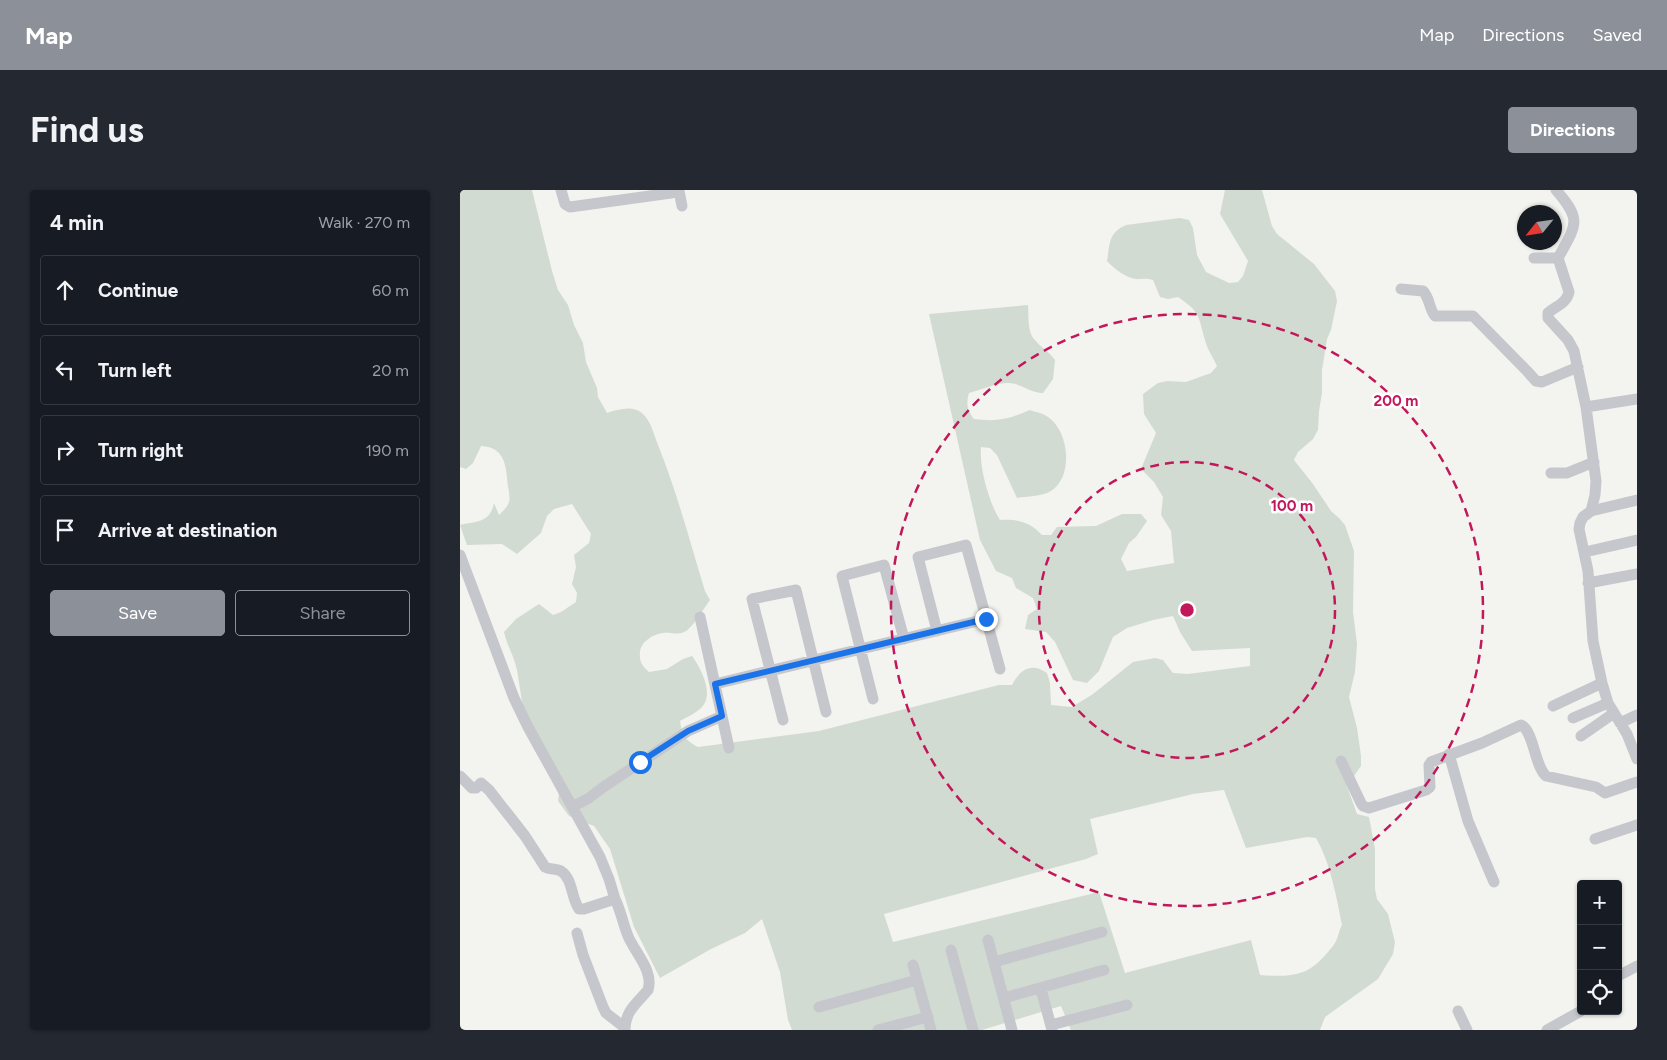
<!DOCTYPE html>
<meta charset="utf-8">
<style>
:root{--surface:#171b24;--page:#242831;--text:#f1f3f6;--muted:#9ea1a6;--line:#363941;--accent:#8c9099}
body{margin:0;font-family:Figtree,sans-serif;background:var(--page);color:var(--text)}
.controls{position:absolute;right:15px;bottom:15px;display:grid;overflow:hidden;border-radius:5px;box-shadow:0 1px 4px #0004}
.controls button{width:45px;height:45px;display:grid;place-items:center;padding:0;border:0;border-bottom:1px solid var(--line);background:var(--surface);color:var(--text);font:25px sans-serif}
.compass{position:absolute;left:1057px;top:15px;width:45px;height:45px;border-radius:50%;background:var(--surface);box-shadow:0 1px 4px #0004;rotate:240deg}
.stop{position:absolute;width:15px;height:15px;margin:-11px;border:4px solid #1a73e8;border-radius:50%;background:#fff}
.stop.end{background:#1a73e8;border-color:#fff;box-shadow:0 1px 5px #0008}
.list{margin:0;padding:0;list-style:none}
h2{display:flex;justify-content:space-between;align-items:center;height:65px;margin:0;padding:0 20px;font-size:21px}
h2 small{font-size:16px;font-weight:400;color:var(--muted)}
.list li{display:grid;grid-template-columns:32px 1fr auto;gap:15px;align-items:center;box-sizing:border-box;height:70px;margin:0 10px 10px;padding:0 10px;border:1px solid var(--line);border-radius:5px}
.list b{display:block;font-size:19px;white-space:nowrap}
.list em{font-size:16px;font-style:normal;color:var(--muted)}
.actions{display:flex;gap:10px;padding:15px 20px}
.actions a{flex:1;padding:11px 0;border:1px solid var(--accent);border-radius:5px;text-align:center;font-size:18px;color:var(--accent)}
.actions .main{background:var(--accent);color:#fff}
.icon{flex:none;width:28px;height:28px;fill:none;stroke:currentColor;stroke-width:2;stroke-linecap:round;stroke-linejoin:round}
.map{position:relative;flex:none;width:1177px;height:840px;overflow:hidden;border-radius:5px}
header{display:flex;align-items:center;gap:30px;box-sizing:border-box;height:70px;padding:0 25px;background:var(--accent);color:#fff}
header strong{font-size:24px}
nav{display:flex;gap:28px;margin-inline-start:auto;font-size:18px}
.intro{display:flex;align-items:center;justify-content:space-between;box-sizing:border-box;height:120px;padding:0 30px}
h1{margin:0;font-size:35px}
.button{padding:12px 22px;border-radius:5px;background:var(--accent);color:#fff;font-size:18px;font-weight:700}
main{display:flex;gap:30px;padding:0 30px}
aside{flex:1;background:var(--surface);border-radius:5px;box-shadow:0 1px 4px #0004}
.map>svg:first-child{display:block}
.green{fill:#d2dbd1;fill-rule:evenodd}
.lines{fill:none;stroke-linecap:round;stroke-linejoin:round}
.street{stroke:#c6c7cc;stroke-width:11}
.route{stroke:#1a73e8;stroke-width:6}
.ring{fill:none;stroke:#c2185b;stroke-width:2.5;stroke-dasharray:9 6}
.centre{fill:#c2185b;stroke:#fff;stroke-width:2.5}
.ring-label{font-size:15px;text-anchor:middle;font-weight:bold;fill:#c2185b;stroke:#fff;stroke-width:5;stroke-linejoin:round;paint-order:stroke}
</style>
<header>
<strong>Map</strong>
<nav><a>Map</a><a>Directions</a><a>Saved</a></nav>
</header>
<div class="intro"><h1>Find us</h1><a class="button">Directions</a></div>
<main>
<aside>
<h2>4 min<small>Walk · 270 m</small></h2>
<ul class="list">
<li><svg class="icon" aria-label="ahead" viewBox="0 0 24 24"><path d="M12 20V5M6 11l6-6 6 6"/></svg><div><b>Continue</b></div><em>60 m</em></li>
<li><svg class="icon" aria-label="left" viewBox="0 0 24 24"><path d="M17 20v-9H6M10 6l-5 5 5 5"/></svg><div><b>Turn left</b></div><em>20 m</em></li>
<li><svg class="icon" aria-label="right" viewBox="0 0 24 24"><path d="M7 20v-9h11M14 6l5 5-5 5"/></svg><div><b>Turn right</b></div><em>190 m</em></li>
<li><svg class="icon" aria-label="arrive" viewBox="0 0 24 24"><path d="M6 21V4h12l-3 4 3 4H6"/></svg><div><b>Arrive at destination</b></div></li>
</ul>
<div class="actions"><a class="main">Save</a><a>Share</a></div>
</aside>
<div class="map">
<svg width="1177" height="840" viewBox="0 0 1177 840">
<rect width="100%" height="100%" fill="#f3f4ef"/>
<path class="green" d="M 0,0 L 72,0 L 92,81 L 98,100 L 108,115 L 114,135 L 123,153 L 126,172 L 137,198 L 138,207 L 147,223 C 158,219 174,215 183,224 C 191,231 194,245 198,255 C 217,302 230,352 245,401 L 250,410 C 244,418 234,436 226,441 C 218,446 211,442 203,443 C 193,444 181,452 180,462 C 179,471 182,476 189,482 L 207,479 L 223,469 L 232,466 C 241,478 255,505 241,518 C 236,523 227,527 220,531 C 222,545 225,550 238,557 L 359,541 L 539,495 L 552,495 C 560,479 572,472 587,483 L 590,493 L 591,515 L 612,517 L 633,504 L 673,472 L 695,468 L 703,470 L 713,483 L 728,484 L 790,476 L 790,458 L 732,461 L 720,442 L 713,426 L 693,430 L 667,438 L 653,447 L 639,481 L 627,493 L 613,490 L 595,452 L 586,442 L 565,439 L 568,425 L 577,419 L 573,408 L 556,398 L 552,388 L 536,381 L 520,350 L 469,124 L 568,115 C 569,126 567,142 575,150 C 581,158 589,161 595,170 L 593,189 L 583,203 C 570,203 561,193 548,193 C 537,193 520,200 509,203 C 506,214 507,220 514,229 C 538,232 548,229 570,220 C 575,222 583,223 588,227 C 609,241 614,286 591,301 C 581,307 567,306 557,308 L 537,265 L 530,258 L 521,257 C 519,277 529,313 540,330 C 557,329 570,332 582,345 L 591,345 L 597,337 L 636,336 L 662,324 L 681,324 L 687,331 L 676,347 L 669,353 L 661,369 L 667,381 L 714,373 L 711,341 L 701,325 L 703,307 L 694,292 L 681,279 L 696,243 L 684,224 L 683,204 L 698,193 L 707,191 L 726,192 L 751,183 L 757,176 C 753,167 747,159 745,150 C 738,125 740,122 718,107 L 708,109 L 700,107 L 693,90 C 687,88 683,89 676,89 C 667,88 654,79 647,71 C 650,54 648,43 666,35 L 720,28 L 729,30 L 733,38 L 737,65 L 746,82 L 769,93 L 778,92 L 783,86 L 788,71 L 760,24 L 765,0 L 802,0 L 812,36 L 817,44 L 854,74 L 875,101 L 877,111 L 871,140 L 867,149 L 862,180 L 862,203 L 859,221 L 858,240 L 853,249 L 838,262 L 834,270 L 853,294 L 871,321 L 879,328 L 885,335 L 894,361 L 893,422 L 897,454 L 895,482 L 889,507 L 897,538 L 901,566 L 901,576 L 887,596 L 897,624 L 909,627 L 915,659 L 915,699 L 917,709 L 928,724 L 935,752 L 933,764 L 918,789 L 865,827 L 860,840 L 611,840 L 601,816 L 522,840 L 332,840 L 328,830 L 320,782 L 302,729 L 285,743 L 251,759 L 200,788 L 174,737 L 150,659 L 134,636 L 109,626 L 98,611 L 101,585 L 75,561 L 67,543 L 57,480 C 54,466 47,456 44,442 L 56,429 L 79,414 L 93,425 L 101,422 L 116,412 L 117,403 L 112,394 L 116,377 L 114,365 L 129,353 L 131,344 L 112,314 L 94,319 L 87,326 L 81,343 L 57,364 L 42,354 L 7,355 L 0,335 C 17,331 30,333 34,313 L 39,325 C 43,321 47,318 49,312 C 50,308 49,301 48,297 C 46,277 46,257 21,256 L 13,273 L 6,279 L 0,277 ZM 764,600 L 786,658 L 847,647 L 856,648 C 871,674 876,706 882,735 C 879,740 878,748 875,753 C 868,763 855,778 843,782 C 830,787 814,786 800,785 L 791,750 L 665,783 L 639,702 L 433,752 L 424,724 L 626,669 L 638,664 L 630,629 L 733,604 Z"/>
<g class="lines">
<path class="street" d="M 101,0 L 105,14 L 110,17 L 211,3 L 219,0
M 1096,0 C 1122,30 1117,34 1098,68 L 1109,102 C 1107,113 1096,116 1088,123 L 1088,128 L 1108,150 L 1114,161 L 1126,217 L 1136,291 L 1135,305 L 1131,321 L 1123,327 L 1120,333 L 1119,339 L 1128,381 L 1133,451 L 1142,493 L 1148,513 L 1167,544 L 1177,569
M 219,1 L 222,16
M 1074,68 L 1098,68
M 941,99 L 963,101 C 970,108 969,119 975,126 L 1013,126 L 1067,181 L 1076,191 L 1082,192 L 1118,177
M 1126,217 L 1177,209
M 1091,283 L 1107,283 L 1134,272
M 1131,321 L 1177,310
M 1125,362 L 1177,350
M 0,365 L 54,508 L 68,537 L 140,667 L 149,689 L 155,709
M 1128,393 L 1177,384
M 240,427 L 269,558
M 477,441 L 458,367 L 506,355 L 540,479
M 255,494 L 526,429
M 413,509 L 382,386 L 424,375 L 444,449
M 1093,516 L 1142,493
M 1113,528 L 1148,513
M 323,530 L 292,409 L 336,400 L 366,522
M 1160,533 L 1177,525
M 1121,546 L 1154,523
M 989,564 L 1008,631 L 1034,692
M 881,571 L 901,613 L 903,616 L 909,618 L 966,600 L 970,597 L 969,575 L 971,572 L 1022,553 L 1061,535 C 1074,541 1074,575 1086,586 L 1136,597 L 1145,603 L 1177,592
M 0,586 L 12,598 L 16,598 L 21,593 L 29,600 L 65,646 L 85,677 C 90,680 95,678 101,681 C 113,689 111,708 119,719 L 124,719 L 155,709 C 161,721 163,734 168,746 C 175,763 194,781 188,800 C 177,813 165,821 165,840
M 112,617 L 129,608 L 142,598 L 228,541 L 262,526
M 1135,649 L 1177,635
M 117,743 L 123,765 L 143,817 L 146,823 L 164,837
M 528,750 L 552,840
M 491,760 L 513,840
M 534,772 L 642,742
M 453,775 L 471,840
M 1158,786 L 1177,776
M 581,799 L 592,840
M 544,808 L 644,780
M 359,817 L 457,790
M 998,821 L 1007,840
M 591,835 L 667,815
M 418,840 L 468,827
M 1087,840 L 1121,821"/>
</g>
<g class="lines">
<path class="route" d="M 180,572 L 228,541 L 262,526 L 255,494 L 526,429"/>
</g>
<g class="ring">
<circle cx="727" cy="420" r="148"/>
<circle cx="727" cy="420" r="296"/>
</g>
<circle cx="727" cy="420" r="8" class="centre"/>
<g class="ring-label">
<text x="936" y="216">200 m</text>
<text x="832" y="321">100 m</text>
</g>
</svg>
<div class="controls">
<button>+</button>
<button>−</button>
<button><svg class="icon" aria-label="locate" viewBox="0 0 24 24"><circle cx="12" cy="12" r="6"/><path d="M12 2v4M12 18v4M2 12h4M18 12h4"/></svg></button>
</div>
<svg class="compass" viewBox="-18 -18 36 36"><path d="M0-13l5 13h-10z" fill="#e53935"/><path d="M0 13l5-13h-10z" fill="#9ea1a6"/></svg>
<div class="stop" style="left:180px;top:572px"></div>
<div class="stop end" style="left:526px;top:429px"></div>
</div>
</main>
